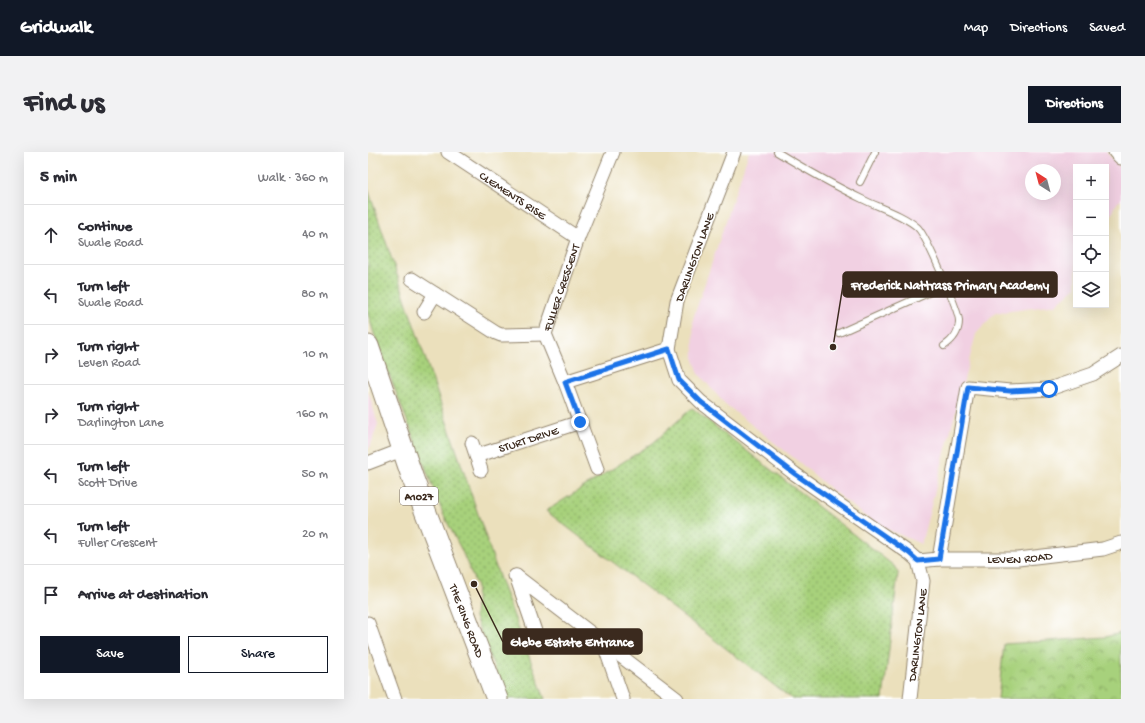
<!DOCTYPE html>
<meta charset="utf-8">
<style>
:root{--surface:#fff;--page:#f2f2f3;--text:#2b2b33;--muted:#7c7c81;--line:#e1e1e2;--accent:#111827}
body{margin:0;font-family:"Gochi Hand",sans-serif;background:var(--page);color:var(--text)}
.controls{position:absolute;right:12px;top:12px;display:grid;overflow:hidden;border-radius:0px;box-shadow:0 4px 16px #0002}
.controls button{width:36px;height:36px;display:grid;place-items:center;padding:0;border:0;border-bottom:1px solid var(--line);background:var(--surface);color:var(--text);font:20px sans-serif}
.compass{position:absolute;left:657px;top:12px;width:36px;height:36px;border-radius:50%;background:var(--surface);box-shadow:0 4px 16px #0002;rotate:324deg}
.stop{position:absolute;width:12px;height:12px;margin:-9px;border:3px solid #1a73e8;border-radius:50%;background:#fff}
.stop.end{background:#1a73e8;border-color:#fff;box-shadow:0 1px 4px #0008}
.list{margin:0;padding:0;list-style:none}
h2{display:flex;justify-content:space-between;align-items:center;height:52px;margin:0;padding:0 16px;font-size:17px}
h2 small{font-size:13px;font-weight:400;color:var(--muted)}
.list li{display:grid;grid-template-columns:26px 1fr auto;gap:12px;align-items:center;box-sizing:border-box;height:60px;padding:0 16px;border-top:1px solid var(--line)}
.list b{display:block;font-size:15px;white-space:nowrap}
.list p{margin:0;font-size:13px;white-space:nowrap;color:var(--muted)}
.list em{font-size:13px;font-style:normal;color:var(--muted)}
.actions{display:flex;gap:8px;padding:12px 16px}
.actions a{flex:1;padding:9px 0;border:1px solid var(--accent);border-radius:0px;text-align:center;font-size:14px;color:var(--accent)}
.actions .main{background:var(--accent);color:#fff}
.icon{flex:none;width:22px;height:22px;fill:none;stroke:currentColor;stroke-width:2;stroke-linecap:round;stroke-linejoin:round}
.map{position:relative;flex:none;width:753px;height:547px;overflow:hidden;border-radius:0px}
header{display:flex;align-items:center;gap:24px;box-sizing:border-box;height:56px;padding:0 20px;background:var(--accent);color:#fff}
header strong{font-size:19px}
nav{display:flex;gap:22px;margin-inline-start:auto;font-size:14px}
.intro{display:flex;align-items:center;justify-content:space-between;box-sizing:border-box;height:96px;padding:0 24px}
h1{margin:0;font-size:28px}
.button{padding:10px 18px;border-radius:0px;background:var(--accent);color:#fff;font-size:14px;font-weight:700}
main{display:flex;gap:24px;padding:0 24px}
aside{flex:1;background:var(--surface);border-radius:0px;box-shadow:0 4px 16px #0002}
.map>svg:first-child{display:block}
.built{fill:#f1d0e2;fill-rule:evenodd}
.grass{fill:url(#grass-dots);stroke:#717e4d}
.park{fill:url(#park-crowns);stroke:#717e4d}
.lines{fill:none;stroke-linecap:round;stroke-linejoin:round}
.service-casing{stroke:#93856d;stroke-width:8}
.minor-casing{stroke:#93856d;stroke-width:15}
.primary-casing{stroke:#93856d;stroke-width:23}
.service{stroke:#fff;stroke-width:6}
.minor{stroke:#fff;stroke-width:13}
.primary{stroke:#fff;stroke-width:21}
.route{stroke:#1a73e8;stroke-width:5}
.labels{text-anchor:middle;stroke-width:3;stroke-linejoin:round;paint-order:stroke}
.shield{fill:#fff;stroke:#766a62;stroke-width:1}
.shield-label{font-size:11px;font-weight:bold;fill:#3b2a1e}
.street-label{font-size:12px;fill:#3b2a1e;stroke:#fff}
.leader{fill:none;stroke:#3b2a1e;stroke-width:1.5}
.callout-dot{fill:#3b2a1e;stroke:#fff;stroke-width:1.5}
.callout{fill:#3b2a1e;stroke:#3b2a1e;stroke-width:1.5}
.callout-label{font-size:13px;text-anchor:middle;font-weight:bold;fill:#fff}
</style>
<header>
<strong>Gridwalk</strong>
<nav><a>Map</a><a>Directions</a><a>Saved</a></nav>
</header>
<div class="intro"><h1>Find us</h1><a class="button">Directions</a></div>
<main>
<aside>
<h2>5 min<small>Walk · 360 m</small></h2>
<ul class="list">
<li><svg class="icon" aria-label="ahead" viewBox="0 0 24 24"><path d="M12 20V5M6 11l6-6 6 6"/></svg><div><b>Continue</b><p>Swale Road</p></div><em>40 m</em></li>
<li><svg class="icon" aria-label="left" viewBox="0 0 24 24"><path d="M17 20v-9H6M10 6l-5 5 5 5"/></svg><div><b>Turn left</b><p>Swale Road</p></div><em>80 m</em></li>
<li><svg class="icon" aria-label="right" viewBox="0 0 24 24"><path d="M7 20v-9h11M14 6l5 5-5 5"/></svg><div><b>Turn right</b><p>Leven Road</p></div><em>10 m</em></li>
<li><svg class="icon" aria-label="right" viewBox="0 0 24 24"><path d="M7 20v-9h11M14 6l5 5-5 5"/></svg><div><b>Turn right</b><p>Darlington Lane</p></div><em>160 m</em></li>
<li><svg class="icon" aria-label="left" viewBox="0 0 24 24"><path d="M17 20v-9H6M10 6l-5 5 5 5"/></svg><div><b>Turn left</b><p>Scott Drive</p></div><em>50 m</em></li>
<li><svg class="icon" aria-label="left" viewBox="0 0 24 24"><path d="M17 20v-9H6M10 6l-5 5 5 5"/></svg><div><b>Turn left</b><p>Fuller Crescent</p></div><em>20 m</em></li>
<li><svg class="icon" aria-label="arrive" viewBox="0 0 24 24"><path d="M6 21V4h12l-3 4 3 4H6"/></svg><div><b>Arrive at destination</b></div></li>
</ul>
<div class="actions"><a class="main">Save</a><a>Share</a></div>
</aside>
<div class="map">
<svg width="753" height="547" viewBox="0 0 753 547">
<defs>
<pattern id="grass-dots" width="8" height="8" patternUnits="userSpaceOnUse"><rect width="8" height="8" fill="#a7d17c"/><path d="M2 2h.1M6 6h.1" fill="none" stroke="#89aa65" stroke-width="1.8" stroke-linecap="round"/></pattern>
<pattern id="park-crowns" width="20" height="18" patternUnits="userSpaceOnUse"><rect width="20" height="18" fill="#a7d17c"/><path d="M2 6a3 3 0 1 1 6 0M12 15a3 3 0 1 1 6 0" fill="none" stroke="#89aa65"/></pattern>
</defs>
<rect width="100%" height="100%" fill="#fff"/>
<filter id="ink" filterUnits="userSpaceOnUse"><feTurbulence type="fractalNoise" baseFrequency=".025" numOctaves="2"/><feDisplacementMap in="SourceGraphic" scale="8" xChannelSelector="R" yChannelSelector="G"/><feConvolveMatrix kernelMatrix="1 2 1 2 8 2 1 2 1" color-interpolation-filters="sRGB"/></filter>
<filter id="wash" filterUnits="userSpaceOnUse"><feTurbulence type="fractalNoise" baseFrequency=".012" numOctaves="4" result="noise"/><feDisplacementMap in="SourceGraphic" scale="16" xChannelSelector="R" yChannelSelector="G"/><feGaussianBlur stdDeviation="0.9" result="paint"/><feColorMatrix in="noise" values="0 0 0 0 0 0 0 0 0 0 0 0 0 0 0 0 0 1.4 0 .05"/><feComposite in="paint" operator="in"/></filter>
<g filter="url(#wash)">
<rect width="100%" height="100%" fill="#ebe0bc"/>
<path class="built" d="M 381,0 L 738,0 L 753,16 L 753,48 L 749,51 L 738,73 L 738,15 L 708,15 L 708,135 L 687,153 L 627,161 L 608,182 L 553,392 L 519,377 L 517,379 L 465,339 L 431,310 L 356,251 L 331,222 L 326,208 L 325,167 ZM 663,18 L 687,18 L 687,42 L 663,42 Z
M 0,239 L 10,272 L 2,295 L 0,296 Z"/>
<path class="grass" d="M 0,37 L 132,427 L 177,547 L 138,547 L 107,465 L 109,435 L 93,397 L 76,364 L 9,191 L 0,162 Z
M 324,256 L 526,414 L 530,421 L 515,547 L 424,547 L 178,359 L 285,291 Z"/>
<path class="park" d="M 753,481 L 753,547 L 630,547 L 636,492 L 737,485 Z"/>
</g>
<g filter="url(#ink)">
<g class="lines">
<defs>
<path id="service" d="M 409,0 C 437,17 465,33 494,47 C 512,56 534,62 549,75 C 557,81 591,159 591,169 C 591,181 585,188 576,194
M 492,30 L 507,0
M 471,181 L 578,133"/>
<g id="minor">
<path id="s1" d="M 80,0 L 210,86"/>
<path d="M 366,0 L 309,149 L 301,197 L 311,228 L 333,250 L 427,322 L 541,401 L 550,409 L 555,429 L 542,547"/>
<path d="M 747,0 L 753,6"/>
<path d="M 44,127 L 128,181 L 133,183 L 177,182"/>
<path d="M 56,160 L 67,142"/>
<path d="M 197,230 L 301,197"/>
<path d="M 104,291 L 113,318"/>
<path id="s2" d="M 108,304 L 212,270"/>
<path d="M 0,311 L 34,298"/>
<path id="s3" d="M 229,317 L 197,230 L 177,182 L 210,86 L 245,0"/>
<path d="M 571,407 L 600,235 L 642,239 L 681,237 L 725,222 L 753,204"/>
<path id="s4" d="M 550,409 L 571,407 L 650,407 L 735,397 L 753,391"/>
<path d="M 147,424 L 148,424 L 169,485"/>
<path d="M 148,424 L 309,547"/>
<path d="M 0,471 L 27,547"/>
<path d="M 235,490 L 255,547"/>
</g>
<g id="primary">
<path id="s5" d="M 0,194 L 45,327 L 129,547"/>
</g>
</defs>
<use href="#service" class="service-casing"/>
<use href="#minor" class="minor-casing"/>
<use href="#primary" class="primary-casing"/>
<use href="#service" class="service"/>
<use href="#minor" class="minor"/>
<use href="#primary" class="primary"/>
</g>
</g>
<g class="lines" filter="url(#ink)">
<path class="route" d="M 212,270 L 197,230 L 301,197 L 311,228 L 333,250 L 427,322 L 541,401 L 550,409 L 571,407 L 600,235 L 642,239 L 681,237"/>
</g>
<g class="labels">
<rect class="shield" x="32" y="335" width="38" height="18" rx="3"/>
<g class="shield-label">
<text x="51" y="348">A1027</text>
</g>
<g class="street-label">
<text dy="4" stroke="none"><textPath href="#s1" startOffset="78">CLEMENTS RISE</textPath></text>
<text transform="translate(326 105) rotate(-70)" y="4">DARLINGTON LANE</text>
<text dy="4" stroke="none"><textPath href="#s3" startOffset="194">FULLER CRESCENT</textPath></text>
<text dy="4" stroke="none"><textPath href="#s2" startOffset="55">STURT DRIVE</textPath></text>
<text dy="4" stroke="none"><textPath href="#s4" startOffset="102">LEVEN ROAD</textPath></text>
<text dy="4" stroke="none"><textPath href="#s5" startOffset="292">THE RING ROAD</textPath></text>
<text transform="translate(549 483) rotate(-83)" y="4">DARLINGTON LANE</text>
</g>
</g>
<path class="leader" d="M465 195L475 133M106 432L135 490"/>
<g class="callout-dot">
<circle cx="465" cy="195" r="4"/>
<circle cx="106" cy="432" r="4"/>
</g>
<g class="callout">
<rect x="475" y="120" width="214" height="25" rx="4"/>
<rect x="135" y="477" width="139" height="25" rx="4"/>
</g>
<g class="callout-label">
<text x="582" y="137">Frederick Nattrass Primary Academy</text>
<text x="204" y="494">Glebe Estate Entrance</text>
</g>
</svg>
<div class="controls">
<button>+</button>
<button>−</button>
<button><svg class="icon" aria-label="locate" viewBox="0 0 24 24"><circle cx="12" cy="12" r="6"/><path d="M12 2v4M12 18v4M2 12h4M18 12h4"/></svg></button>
<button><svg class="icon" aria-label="layers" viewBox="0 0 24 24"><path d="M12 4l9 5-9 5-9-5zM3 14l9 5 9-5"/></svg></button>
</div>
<svg class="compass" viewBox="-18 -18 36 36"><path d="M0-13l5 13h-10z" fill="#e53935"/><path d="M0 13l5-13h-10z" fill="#7c7c81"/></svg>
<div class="stop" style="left:681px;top:237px"></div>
<div class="stop end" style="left:212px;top:270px"></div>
</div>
</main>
